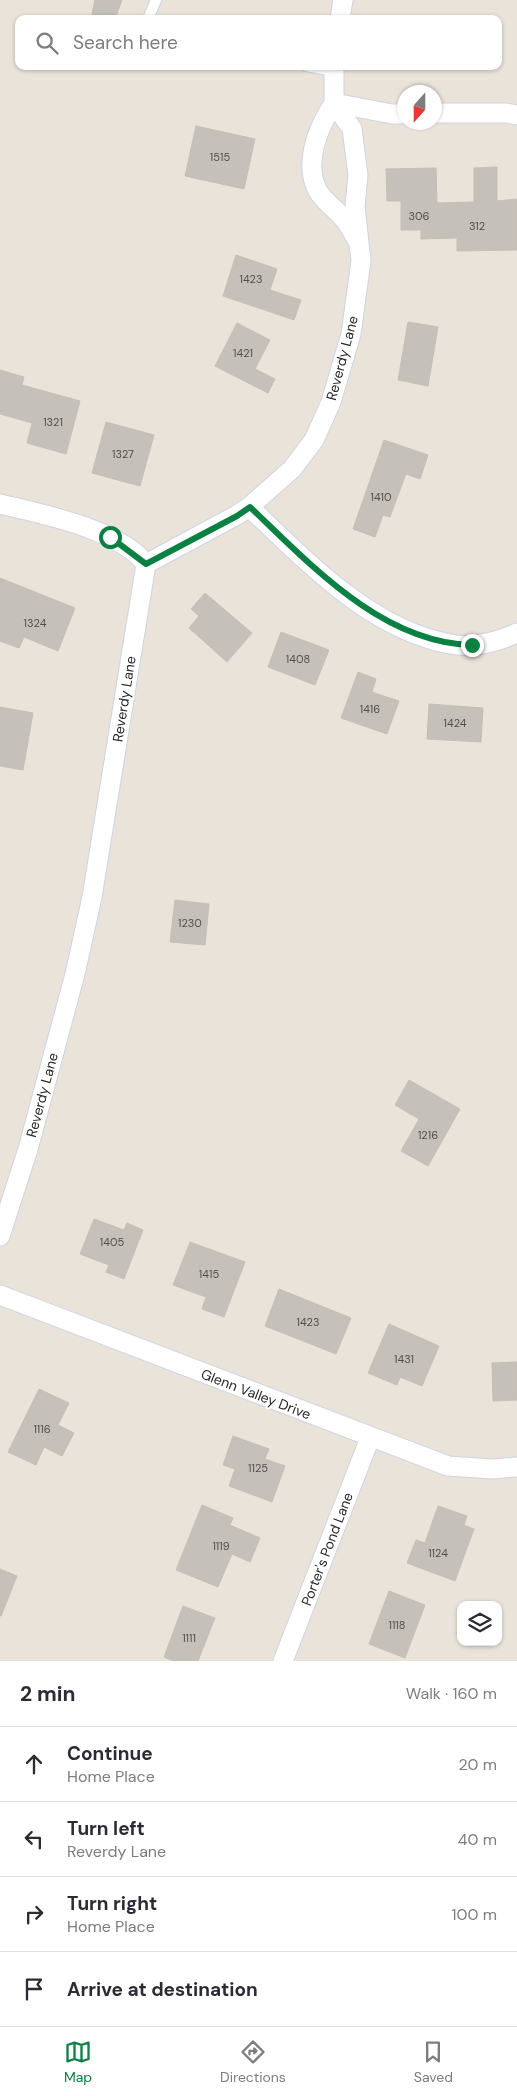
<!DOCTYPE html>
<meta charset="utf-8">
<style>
:root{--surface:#fff;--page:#f7f7f7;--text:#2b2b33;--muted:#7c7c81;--line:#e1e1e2;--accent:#0b8043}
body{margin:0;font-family:"DM Sans",sans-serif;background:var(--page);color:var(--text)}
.controls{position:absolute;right:15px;bottom:15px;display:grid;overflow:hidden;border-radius:10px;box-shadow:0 1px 4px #0004}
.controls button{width:45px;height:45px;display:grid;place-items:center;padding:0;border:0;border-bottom:1px solid var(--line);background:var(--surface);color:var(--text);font:25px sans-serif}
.compass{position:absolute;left:397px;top:85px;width:45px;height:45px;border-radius:50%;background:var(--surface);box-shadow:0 1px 4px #0004;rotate:201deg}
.stop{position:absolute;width:15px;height:15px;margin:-11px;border:4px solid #0b8043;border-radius:50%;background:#fff}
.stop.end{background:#0b8043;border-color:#fff;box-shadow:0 1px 5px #0008}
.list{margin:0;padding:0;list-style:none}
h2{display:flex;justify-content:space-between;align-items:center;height:65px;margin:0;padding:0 20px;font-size:21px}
h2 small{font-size:16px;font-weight:400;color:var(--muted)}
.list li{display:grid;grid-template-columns:32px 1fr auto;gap:15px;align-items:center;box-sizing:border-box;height:75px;padding:0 20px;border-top:1px solid var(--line)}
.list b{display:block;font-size:19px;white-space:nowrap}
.list p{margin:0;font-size:16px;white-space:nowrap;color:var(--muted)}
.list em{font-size:16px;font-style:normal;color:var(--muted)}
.icon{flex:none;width:28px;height:28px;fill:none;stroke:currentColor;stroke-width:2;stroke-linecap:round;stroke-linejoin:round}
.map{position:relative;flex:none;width:517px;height:1661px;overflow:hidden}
.search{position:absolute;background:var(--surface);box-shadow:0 1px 4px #0004;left:15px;right:15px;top:15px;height:55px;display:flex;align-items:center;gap:12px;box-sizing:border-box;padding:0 18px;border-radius:10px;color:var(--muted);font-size:19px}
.sheet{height:365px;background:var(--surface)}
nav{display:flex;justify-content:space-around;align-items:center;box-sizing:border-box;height:70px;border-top:1px solid var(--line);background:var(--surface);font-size:14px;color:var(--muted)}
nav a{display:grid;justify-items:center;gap:2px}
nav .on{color:var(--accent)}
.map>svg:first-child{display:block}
.building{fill:#c5c0ba;stroke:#c5bfb4}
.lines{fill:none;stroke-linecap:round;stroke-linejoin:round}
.service-casing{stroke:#cfd3e1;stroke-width:12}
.minor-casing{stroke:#cfd3e1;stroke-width:21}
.service{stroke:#fff;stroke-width:10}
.minor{stroke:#fff;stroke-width:19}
.route{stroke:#0b8043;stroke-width:6}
.labels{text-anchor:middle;stroke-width:4;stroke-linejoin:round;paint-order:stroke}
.number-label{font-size:11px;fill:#4f4e4c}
.street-label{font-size:14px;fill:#282828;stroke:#fff}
</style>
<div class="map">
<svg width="517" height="1661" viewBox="0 0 517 1661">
<rect width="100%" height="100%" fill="#eae3da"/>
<path class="building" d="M 95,0 L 122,0 L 115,19 L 91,19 Z
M 196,126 L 255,139 L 244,189 L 185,176 Z
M 497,167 L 497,201 L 517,199 L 517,250 L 457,251 L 457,238 L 421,239 L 421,230 L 401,230 L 401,201 L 387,201 L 386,169 L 436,168 L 437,203 L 474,202 L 474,168 Z
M 236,255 L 277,269 L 270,290 L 301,300 L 294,320 L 223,296 Z
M 408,322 L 438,327 L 428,386 L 398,380 Z
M 237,323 L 270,340 L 255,369 L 275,379 L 268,393 L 215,366 Z
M 0,370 L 24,377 L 22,385 L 80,401 L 66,454 L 27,443 L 32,423 L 0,414 Z
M 106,422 L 154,435 L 140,486 L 92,473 Z
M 384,440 L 428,455 L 420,479 L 406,474 L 390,517 L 383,515 L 375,537 L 353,529 Z
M 0,578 L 75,608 L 58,651 L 24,637 L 19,648 L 0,641 Z
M 205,593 L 252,633 L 227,662 L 189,628 L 199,616 L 191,609 Z
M 281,632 L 329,650 L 315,685 L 268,667 Z
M 358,672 L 376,679 L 372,692 L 399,701 L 387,734 L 341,718 Z
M 429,704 L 483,708 L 481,742 L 427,739 Z
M 0,707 L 33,713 L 23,770 L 0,766 Z
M 175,900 L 209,904 L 205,945 L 170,942 Z
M 409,1080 L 460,1109 L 428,1166 L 401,1151 L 419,1119 L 395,1105 Z
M 94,1219 L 124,1230 L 127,1223 L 143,1230 L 124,1279 L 106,1272 L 109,1265 L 80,1254 Z
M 190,1242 L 245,1262 L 224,1317 L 202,1309 L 206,1297 L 173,1285 Z
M 279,1289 L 351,1318 L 336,1354 L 265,1326 Z
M 389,1324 L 439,1346 L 422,1386 L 400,1377 L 397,1385 L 368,1373 Z
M 517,1362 L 517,1400 L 493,1401 L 492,1363 Z
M 39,1389 L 69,1403 L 58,1425 L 74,1433 L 62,1456 L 44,1447 L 36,1465 L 8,1452 Z
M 233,1436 L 269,1449 L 265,1459 L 285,1466 L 272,1502 L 229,1486 L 235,1469 L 223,1465 Z
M 202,1505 L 233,1518 L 230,1525 L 260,1538 L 250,1562 L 232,1554 L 218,1587 L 176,1570 Z
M 438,1506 L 467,1516 L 464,1525 L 474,1529 L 455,1581 L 407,1563 L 416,1540 L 425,1543 Z
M 0,1569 L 17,1576 L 1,1616 L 0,1616 Z
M 389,1591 L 425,1605 L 405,1658 L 369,1644 Z
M 183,1606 L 215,1618 L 198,1661 L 173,1661 L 164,1657 Z"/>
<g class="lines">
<defs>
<path id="service" d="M 148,19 L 156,0
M 306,66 L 333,71"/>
<path id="minor" d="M 340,19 L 343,0
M 334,66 L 334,103 L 392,114 L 404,114
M 434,113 L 506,113 L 517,115
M 0,504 C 42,514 119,529 146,564
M 249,507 C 307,561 369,629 450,644 C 472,648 497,642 517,633
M 0,1236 L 28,1149 L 75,974 L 92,897 L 146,564 L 237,515 L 249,507 L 292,469 L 314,440 L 331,402 L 351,334 L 361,261 L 355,206 L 358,175 L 352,129 L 334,103 C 318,127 303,164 318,191 C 324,202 337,210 345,220 C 350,227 354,235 359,243
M 0,1295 L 448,1466 L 492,1469 L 517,1467
M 283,1661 L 370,1438"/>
</defs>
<use href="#service" class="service-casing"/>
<use href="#minor" class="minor-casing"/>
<use href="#service" class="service"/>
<use href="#minor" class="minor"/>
</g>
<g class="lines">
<path class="route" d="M 110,537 L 146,564 L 237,516 L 250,507 C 310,564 382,643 472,645"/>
</g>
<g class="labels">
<g class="number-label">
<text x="220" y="161">1515</text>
<text x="419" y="220">306</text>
<text x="477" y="230">312</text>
<text x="251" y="283">1423</text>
<text x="243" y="357">1421</text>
<text x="53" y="426">1321</text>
<text x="123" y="458">1327</text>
<text x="381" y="501">1410</text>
<text x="35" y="627">1324</text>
<text x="298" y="663">1408</text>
<text x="370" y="713">1416</text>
<text x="455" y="727">1424</text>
<text x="190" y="927">1230</text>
<text x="428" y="1139">1216</text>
<text x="112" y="1246">1405</text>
<text x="209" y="1278">1415</text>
<text x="308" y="1326">1423</text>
<text x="404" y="1363">1431</text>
<text x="42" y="1433">1116</text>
<text x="258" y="1472">1125</text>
<text x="221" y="1550">1119</text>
<text x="438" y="1557">1124</text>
<text x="397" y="1629">1118</text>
<text x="189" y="1642">1111</text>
</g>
<g class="street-label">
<text transform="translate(342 358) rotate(-75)" y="5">Reverdy Lane</text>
<text transform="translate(124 699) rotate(-81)" y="5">Reverdy Lane</text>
<text transform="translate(42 1095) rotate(-75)" y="5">Reverdy Lane</text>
<text transform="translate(256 1394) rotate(21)" y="5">Glenn Valley Drive</text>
<text transform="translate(327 1549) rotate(-69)" y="5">Porter's Pond Lane</text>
</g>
</g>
</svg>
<div class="controls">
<button><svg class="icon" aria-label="layers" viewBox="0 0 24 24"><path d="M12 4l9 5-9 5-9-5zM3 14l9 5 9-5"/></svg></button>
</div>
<svg class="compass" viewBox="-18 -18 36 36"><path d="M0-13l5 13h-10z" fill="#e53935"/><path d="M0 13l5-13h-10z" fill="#7c7c81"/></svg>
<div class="stop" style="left:110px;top:537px"></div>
<div class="stop end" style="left:472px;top:645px"></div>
<div class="search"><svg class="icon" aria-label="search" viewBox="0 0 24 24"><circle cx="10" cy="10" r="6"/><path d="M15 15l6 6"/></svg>Search here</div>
</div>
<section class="sheet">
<h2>2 min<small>Walk · 160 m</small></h2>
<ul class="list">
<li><svg class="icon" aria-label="ahead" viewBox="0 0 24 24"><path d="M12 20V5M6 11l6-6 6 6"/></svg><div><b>Continue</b><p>Home Place</p></div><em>20 m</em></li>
<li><svg class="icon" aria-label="left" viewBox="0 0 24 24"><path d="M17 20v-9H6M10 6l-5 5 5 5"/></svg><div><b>Turn left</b><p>Reverdy Lane</p></div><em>40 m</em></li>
<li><svg class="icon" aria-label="right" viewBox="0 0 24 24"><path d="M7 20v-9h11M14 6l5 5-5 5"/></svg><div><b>Turn right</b><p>Home Place</p></div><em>100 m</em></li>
<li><svg class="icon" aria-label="arrive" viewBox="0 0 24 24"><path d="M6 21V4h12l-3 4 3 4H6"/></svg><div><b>Arrive at destination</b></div></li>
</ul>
</section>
<nav>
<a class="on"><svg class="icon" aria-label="map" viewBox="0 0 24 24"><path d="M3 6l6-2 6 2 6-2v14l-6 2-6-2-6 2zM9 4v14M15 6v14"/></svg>Map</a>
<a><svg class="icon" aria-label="directions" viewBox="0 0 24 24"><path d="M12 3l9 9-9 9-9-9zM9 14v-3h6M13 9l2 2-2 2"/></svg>Directions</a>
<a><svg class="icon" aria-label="saved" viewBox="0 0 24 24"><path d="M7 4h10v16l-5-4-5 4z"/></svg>Saved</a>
</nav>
